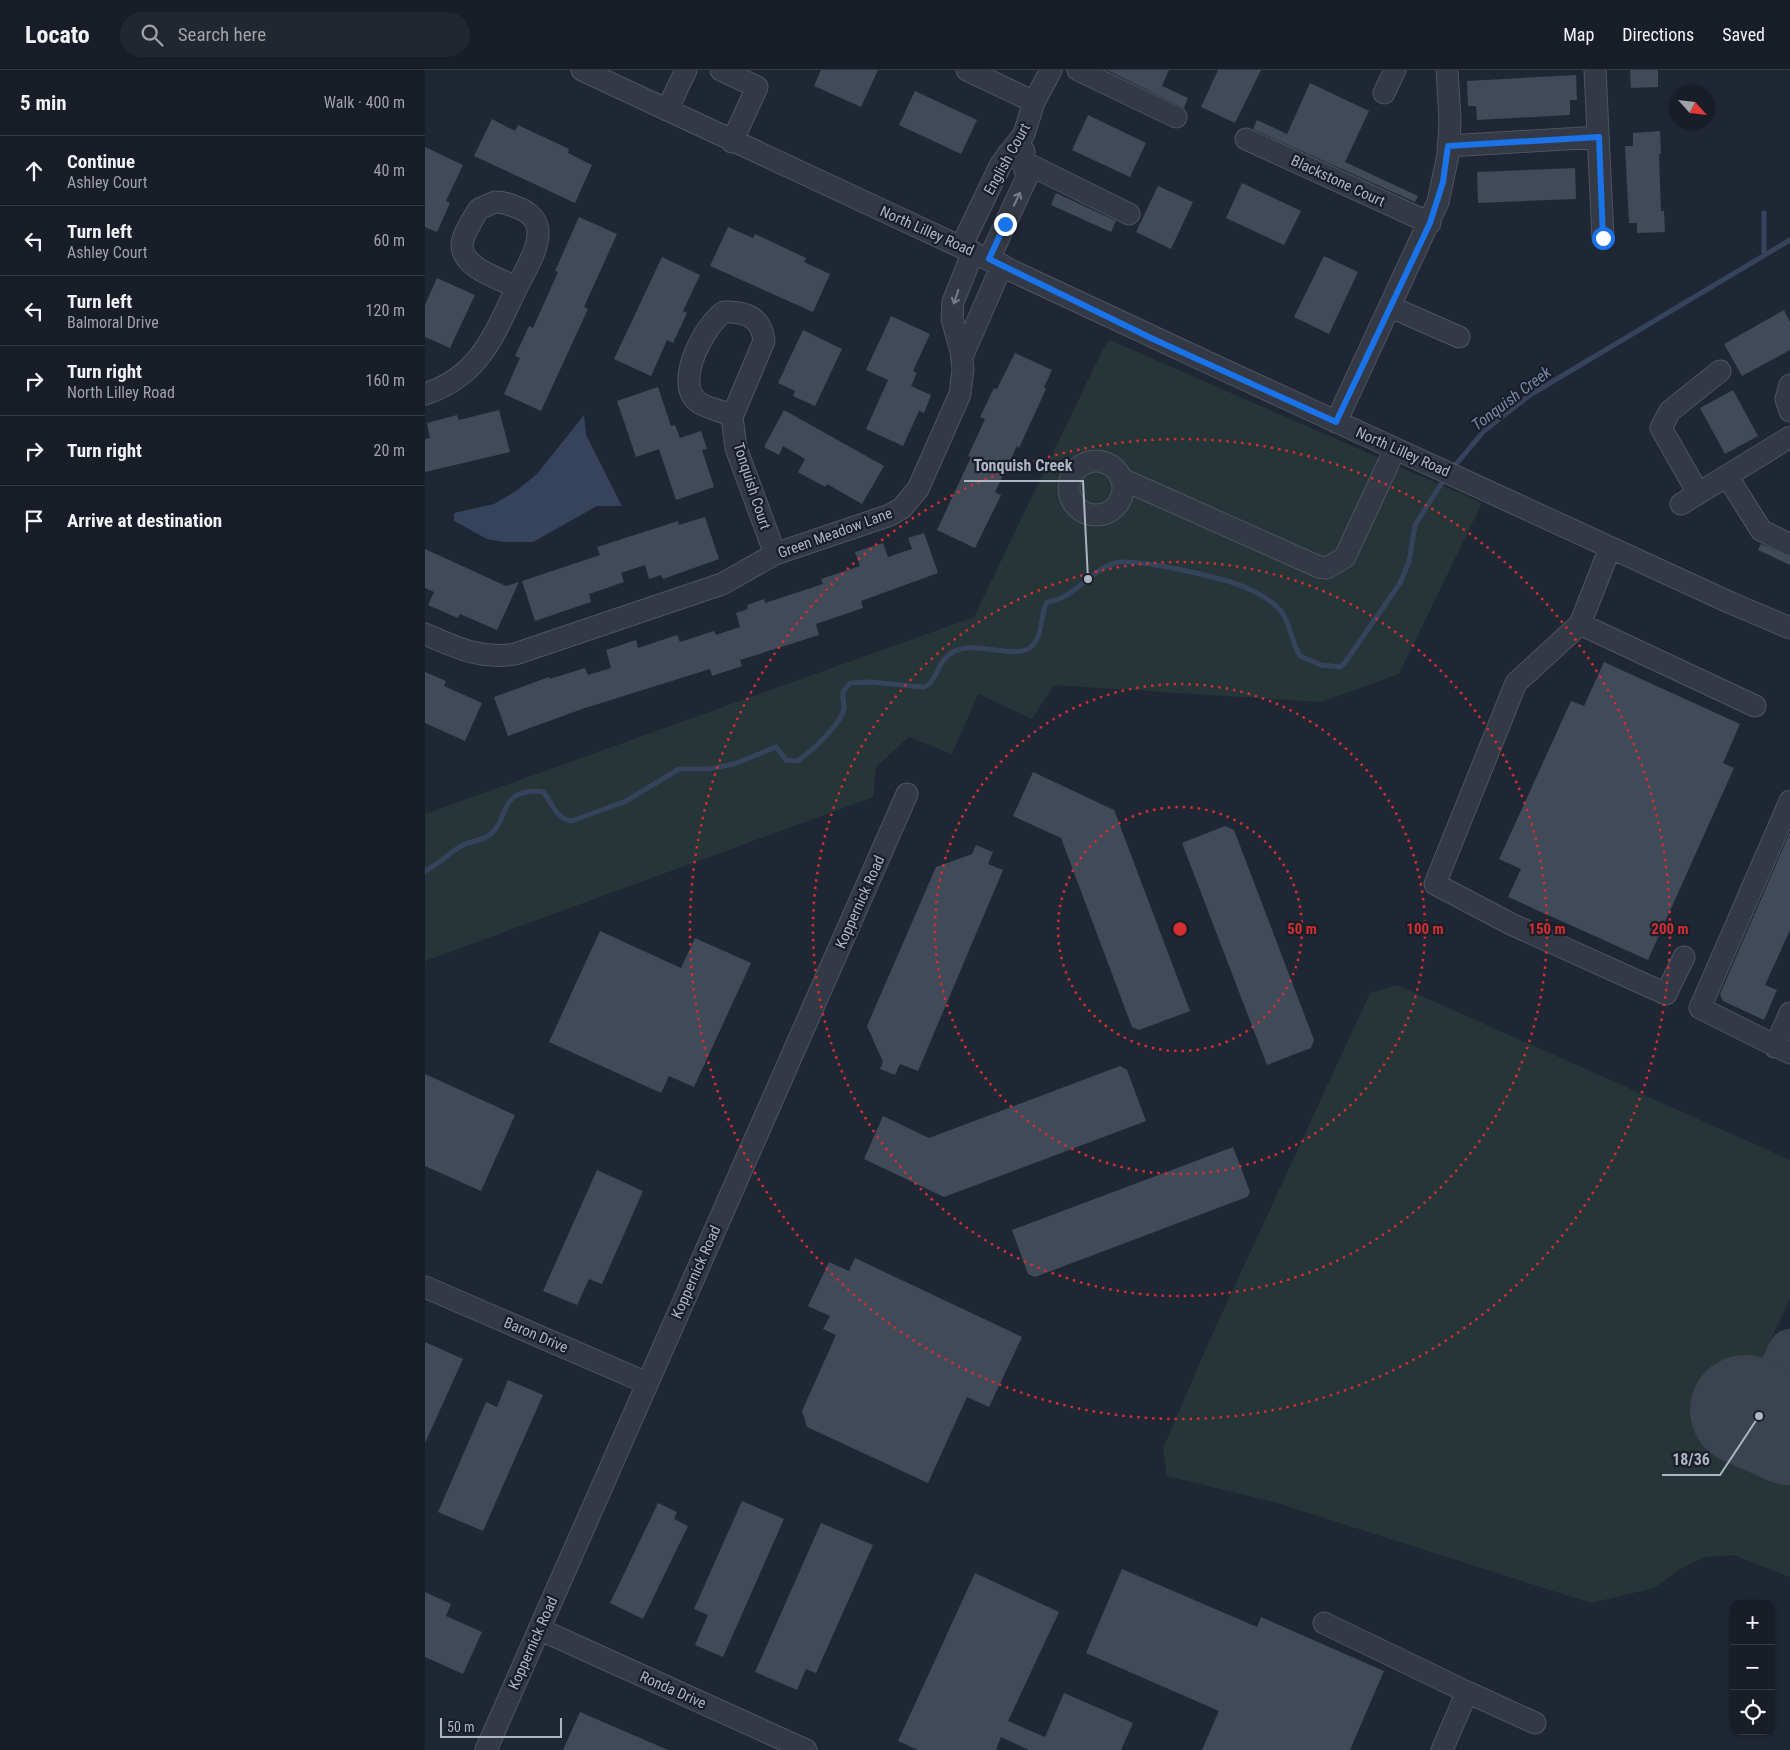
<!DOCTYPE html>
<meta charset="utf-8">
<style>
:root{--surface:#181d27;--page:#21262f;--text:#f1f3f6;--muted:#9fa2a7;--line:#363b44}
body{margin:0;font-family:"Roboto Condensed",sans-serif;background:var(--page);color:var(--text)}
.controls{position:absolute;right:15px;bottom:15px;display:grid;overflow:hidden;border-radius:10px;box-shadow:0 1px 4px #0004}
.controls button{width:45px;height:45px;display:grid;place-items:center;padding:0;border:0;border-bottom:1px solid var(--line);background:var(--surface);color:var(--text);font:25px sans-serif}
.compass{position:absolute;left:1245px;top:15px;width:45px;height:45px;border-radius:50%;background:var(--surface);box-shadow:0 1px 4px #0004;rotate:117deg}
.scale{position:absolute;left:15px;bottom:12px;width:122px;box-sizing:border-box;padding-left:5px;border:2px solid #adb4c2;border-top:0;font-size:14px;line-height:18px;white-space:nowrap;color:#adb4c2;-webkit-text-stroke:4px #191e29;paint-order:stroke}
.stop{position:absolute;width:15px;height:15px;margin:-11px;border:4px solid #1a73e8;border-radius:50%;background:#fff}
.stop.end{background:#1a73e8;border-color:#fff;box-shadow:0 1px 5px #0008}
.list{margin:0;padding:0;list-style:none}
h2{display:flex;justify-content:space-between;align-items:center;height:65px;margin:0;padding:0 20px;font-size:21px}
h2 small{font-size:16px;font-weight:400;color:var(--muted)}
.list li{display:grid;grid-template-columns:32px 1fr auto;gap:15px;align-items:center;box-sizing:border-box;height:70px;padding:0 20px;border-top:1px solid var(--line)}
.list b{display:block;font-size:19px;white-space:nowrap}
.list p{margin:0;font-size:16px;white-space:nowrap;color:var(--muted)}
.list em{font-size:16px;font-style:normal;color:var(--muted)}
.icon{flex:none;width:28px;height:28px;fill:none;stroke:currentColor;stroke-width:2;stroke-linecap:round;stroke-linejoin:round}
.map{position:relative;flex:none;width:1365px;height:1680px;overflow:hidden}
header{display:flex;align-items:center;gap:30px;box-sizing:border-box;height:70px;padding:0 25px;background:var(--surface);border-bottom:1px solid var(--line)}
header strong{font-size:24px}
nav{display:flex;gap:28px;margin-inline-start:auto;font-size:18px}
.search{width:350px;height:45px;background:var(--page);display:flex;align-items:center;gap:12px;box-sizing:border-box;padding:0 18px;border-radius:28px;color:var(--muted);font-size:19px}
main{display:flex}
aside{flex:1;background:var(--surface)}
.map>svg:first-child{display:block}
.green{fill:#253538}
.water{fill:#36435c}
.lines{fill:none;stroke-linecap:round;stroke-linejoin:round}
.stream{stroke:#36435c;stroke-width:5}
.taxiway{stroke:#3b4250;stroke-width:44}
.runway{stroke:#3b4250;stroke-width:110}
.building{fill:#414a59}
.minor-casing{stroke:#4e5460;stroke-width:23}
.minor{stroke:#333945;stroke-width:21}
.oneway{stroke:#767d8a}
.route{stroke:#1a73e8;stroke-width:6}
.ring{fill:none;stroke:#d42f30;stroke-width:2.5;stroke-dasharray:2.5 5}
.labels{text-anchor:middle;stroke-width:4.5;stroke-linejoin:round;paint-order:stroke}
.street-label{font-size:15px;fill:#adb4c2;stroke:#191e29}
.water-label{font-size:16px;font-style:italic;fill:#7788a9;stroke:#191e29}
.centre{fill:#d42f30;stroke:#191e29;stroke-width:2.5}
.ring-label{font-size:15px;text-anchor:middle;font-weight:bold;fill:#d42f30;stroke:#191e29;stroke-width:4.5;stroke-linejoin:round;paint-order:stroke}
.leader{fill:none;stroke:#adb4c2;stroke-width:2}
.callout-dot{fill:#adb4c2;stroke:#191e29;stroke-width:2}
.callout-label{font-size:16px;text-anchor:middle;font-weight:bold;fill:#adb4c2;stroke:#191e29;stroke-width:4.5;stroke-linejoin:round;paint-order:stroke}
</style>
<header>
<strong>Locato</strong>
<div class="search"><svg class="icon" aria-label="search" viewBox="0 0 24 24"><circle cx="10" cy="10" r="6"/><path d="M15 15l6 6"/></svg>Search here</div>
<nav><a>Map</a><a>Directions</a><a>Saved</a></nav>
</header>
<main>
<aside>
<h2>5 min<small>Walk · 400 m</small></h2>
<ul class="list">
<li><svg class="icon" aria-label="ahead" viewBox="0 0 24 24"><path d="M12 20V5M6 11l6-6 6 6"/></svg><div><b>Continue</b><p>Ashley Court</p></div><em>40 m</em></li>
<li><svg class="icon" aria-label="left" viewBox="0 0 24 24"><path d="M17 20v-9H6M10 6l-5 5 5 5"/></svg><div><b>Turn left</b><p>Ashley Court</p></div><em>60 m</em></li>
<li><svg class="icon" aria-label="left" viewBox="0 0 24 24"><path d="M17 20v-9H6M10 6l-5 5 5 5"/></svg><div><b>Turn left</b><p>Balmoral Drive</p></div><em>120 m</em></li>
<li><svg class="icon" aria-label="right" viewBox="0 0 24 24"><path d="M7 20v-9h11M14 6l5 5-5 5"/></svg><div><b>Turn right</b><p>North Lilley Road</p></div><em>160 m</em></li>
<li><svg class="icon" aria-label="right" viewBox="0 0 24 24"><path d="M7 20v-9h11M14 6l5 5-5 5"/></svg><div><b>Turn right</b></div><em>20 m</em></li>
<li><svg class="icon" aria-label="arrive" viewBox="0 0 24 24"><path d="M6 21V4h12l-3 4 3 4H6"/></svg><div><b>Arrive at destination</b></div></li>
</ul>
</aside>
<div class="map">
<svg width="1365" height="1680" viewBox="0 0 1365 1680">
<rect width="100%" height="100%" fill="#202734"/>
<path class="green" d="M 685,270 L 1057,433 L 974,604 L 896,632 L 629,615 L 607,649 L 553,624 L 527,684 L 484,667 L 451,697 L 448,727 L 0,891 L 0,744 L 549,547 L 677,281 Z
M 972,915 L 1365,1090 L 1365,1229 L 1301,1365 L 1365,1395 L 1365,1507 L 1309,1485 L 1280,1487 L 1255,1499 L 1229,1518 L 1166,1533 L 852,1433 L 742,1406 L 738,1378 L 787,1265 L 945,923 Z"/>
<path class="water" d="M 159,345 L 161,365 L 197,436 L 172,436 L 108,472 L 78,472 L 62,469 L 29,451 L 29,443 L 69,434 L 91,421 L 112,404 Z"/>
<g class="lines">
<path class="stream" d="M 1339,143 L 1339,185
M 1027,399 L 1059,361 L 1105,325 L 1365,170
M 0,801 C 14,794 25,782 38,775 C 48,770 59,771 67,763 C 83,747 76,726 102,722 C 108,721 112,720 118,722 C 129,734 129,748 147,751 L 201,731 L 254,699 L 283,699 L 309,694 L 351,677 L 361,690 L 372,691 C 385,683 418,653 419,637 C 419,632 417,627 418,622 L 425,613 L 445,612 L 499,617 C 514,611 510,591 530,581 C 552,570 594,592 608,575 C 618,564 615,545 622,532 C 648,530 665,500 690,493 C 710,487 804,509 824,519 C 835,524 847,531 855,540 C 866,553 866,572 875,586 L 896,595 L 915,597 L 919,594 L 975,513 L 984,492 L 990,455 L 1020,408"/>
<path class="taxiway" d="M 1334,1346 L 1365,1281"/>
<path class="runway" d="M 1320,1340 L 1365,1360"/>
</g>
<path class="building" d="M 396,0 L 453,0 L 436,37 L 389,16 Z
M 682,0 L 744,0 L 737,16 L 763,28 L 759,38 Z
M 793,0 L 836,0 L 810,53 L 776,37 Z
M 1205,0 L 1233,0 L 1233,17 L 1206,18 Z
M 1151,5 L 1152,30 L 1145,30 L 1145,45 L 1052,50 L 1051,36 L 1043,36 L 1042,11 Z
M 885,13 L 944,41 L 920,92 L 993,126 L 990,132 L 828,59 L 832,50 L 862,64 Z
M 490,21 L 552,50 L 536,84 L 474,55 Z
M 663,45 L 721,73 L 705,107 L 647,80 Z
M 67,49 L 90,61 L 93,55 L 144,79 L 143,83 L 167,95 L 150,133 L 49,86 Z
M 1235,61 L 1236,84 L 1234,84 L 1236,141 L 1239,141 L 1240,162 L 1212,163 L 1212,153 L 1204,153 L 1200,76 L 1208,76 L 1208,63 Z
M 0,77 L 38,95 L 21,131 L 25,133 L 12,162 L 0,157 Z
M 1150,98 L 1151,129 L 1053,133 L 1052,102 Z
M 817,113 L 876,141 L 859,175 L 801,148 Z
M 733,116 L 768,132 L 746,179 L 711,162 Z
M 631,123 L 691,151 L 686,162 L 626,135 Z
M 154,147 L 192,164 L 159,237 L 163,239 L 116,341 L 79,324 L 95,288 L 90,286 L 104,256 L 108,258 L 133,202 L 130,201 Z
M 303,157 L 328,168 L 330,164 L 381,188 L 379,192 L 405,204 L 388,242 L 285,196 Z
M 899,186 L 933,202 L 904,264 L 869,247 Z
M 237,187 L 275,205 L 258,241 L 262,243 L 248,273 L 242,270 L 226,306 L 189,289 Z
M 12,208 L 50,225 L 25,278 L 0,267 L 0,235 Z
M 1359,240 L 1365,252 L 1365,280 L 1317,306 L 1299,274 Z
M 466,246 L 505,264 L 488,301 L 492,303 L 486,316 L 506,325 L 499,343 L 494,341 L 478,376 L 441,359 L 463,310 L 441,300 Z
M 378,260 L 417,279 L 390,336 L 368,326 L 370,321 L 353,313 Z
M 590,283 L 627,300 L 619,317 L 621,319 L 594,378 L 592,376 L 570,422 L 576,425 L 550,478 L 512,460 L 546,387 L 543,386 L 560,349 L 555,347 L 569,318 L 572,319 Z
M 233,317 L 246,356 L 250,355 L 255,368 L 276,361 L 282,379 L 277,380 L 289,417 L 251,430 L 234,379 L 211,387 L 192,331 Z
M 1308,320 L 1333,366 L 1300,384 L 1275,338 Z
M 74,340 L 85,382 L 0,402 L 0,369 L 5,368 L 2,353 L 32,345 L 34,350 Z
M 359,340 L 459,396 L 437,434 L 402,414 L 400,417 L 373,402 L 380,389 L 358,376 L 354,385 L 339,377 Z
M 280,447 L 294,489 L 238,509 L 236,505 L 224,509 L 220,495 L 196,503 L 199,512 L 164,524 L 166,532 L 110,551 L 97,511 L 175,485 L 172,477 L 253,451 L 254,455 Z
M 499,463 L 513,503 L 436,531 L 438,538 L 391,554 L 394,565 L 315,590 L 317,596 L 287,606 L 285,599 L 157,639 L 83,666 L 69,627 L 124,607 L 125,609 L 160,598 L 163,605 L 186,598 L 181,580 L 211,570 L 213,578 L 252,565 L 255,572 L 289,561 L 291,565 L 315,557 L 311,543 L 323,539 L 322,535 L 339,529 L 340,533 L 398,514 L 396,509 L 435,496 L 430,482 L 458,473 L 463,487 L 487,479 L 483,468 Z
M 1336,474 L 1365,487 L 1365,495 L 1333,480 Z
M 0,479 L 81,516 L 94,512 L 72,560 L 35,544 L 33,548 L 3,535 L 9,522 L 0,518 Z
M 1179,592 L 1315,654 L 1298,693 L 1309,698 L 1223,890 L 1083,827 L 1096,799 L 1074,789 L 1146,631 L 1159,636 Z
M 0,602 L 21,611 L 19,616 L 57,633 L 40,671 L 0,653 Z
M 608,702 L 689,740 L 765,941 L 714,960 L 707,957 L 636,768 L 588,746 Z
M 800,756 L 809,760 L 889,970 L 886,978 L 842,995 L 757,773 Z
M 1365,762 L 1365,860 L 1340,915 L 1352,920 L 1339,950 L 1298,931 L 1295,924 Z
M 551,775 L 568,782 L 563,794 L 578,800 L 493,1001 L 475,994 L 470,1005 L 455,999 L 458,992 L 442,956 L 511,797 L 547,784 Z
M 175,861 L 256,898 L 270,868 L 326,893 L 269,1017 L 244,1006 L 236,1023 L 124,972 Z
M 695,996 L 702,1000 L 721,1051 L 519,1127 L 439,1089 L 458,1046 L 504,1068 Z
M 0,1004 L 90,1045 L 56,1121 L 0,1096 Z
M 808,1077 L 825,1122 L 822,1127 L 610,1207 L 603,1204 L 587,1160 Z
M 172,1100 L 218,1121 L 177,1214 L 164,1209 L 152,1235 L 118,1221 Z
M 430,1188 L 597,1267 L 564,1337 L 542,1327 L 503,1413 L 382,1357 L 377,1341 L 411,1265 L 398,1259 L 405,1246 L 383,1236 L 404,1192 L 424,1201 Z
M 0,1272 L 38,1289 L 0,1373 Z
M 83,1310 L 118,1325 L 58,1461 L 13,1442 L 61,1332 L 72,1337 Z
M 317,1431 L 359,1449 L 298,1587 L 270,1575 L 283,1545 L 269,1539 Z
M 233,1433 L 252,1442 L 249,1449 L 263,1456 L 218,1549 L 185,1533 Z
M 396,1453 L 448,1475 L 391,1603 L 381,1599 L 372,1620 L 330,1602 Z
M 697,1499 L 832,1557 L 836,1547 L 959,1601 L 925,1680 L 777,1680 L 794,1641 L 661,1583 Z
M 550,1503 L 634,1542 L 583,1651 L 620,1667 L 639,1623 L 708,1653 L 696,1680 L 604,1680 L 576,1667 L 571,1680 L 493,1680 L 473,1671 Z
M 0,1522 L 26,1534 L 21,1546 L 57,1562 L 38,1604 L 0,1587 Z
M 155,1642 L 243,1680 L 138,1680 Z"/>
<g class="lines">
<defs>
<path id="minor" d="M 157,0 C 539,181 922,357 1306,533 L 1365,558
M 296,0 L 332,17 L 307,72
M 542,0 L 609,32
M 653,0 L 751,47
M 1170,0 L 1178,168
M 959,23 L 970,0
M 242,40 L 261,0
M 821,69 L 1005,153
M 1023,76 L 1173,67
M 583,84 L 704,144
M 70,132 C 80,132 87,135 96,139 C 131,155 103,194 92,217 C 75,209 37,198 37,175 C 38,163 48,149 54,139 Z
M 536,177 L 576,94 L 599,64 L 609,32 L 626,0
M 564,189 L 602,107 L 598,92 L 599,81
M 966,237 L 1034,267
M 299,242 C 321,241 337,248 339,271 L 307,347 C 297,339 282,340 272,331 C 249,312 280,254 299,242 Z
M 537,287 L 577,195
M 1365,315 L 1361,329 L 1365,341
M 0,324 C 55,306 69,265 92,217
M 307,347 L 311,378 L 350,484
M 911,352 L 1013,132 L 1023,85 L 1025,50 L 1022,0
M644 418a27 27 0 1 1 54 0a27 27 0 1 1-54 0Z
M 1302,406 L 1336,460 L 1365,475
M 697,409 L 894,497 L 902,498 L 920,487 L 970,379
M 1273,423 L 1236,358 L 1245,341 L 1295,301
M 1256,434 L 1365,367
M 1185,478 L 1155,554 L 1091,613 L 1010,814 L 1086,854 L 1241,924 L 1259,887
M 1155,554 L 1330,636
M 0,564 C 30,577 56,590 90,584 L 297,514 L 350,484 L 465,445 L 477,438 L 493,419 L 535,324 L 538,299 L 536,281 L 527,249 L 528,232 L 548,182
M 1365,731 L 1275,938 L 1365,983
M 1350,977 L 1365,943
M 0,1217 L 222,1313
M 899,1553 L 1042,1622
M 114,1559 L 381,1680
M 61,1680 L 482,724
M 1017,1680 L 1042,1622 L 1110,1653"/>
</defs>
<use href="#minor" class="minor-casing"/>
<use href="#minor" class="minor"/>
</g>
<defs><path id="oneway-shaft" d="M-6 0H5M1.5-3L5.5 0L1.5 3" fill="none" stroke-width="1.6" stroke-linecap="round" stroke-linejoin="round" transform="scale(1.25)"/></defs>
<g class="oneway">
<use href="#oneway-shaft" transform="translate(592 129) rotate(-65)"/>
<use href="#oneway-shaft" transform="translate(531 227) rotate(108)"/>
</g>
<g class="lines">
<path class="route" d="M 580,154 L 564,189 L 728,269 L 911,352 L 1005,153 L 1018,112 L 1023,76 L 1174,67 L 1178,168"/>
</g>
<g class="ring">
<circle cx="755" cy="859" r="122"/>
<circle cx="755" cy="859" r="245"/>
<circle cx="755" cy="859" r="367"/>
<circle cx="755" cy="859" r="490"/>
</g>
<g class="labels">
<g class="street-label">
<text transform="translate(582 89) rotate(-61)" y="5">English Court</text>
<text transform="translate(913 111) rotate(25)" y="5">Blackstone Court</text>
<text transform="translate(502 161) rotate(24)" y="5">North Lilley Road</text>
<text transform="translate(978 382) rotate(24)" y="5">North Lilley Road</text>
<text transform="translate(327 416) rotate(72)" y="5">Tonquish Court</text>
<text transform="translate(410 463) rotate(-20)" y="5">Green Meadow Lane</text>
<text transform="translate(435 832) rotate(-66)" y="5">Koppernick Road</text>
<text transform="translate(271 1202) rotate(-66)" y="5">Koppernick Road</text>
<text transform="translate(111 1265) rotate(23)" y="5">Baron Drive</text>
<text transform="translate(108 1573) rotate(-66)" y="5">Koppernick Road</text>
<text transform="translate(248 1620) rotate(24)" y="5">Ronda Drive</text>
</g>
<g class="water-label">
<text transform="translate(1086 328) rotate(-37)" y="6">Tonquish Creek</text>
</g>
</g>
<circle cx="755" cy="859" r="8" class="centre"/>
<g class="ring-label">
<text x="877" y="864">50 m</text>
<text x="1000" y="864">100 m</text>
<text x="1122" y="864">150 m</text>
<text x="1245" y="864">200 m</text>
</g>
<path class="leader" d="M663 509L658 411H539M1334 1346L1295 1405H1237"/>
<g class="callout-dot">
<circle cx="663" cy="509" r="5"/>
<circle cx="1334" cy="1346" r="5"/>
</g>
<g class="callout-label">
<text x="598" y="401">Tonquish Creek</text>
<text x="1266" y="1395">18/36</text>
</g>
</svg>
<div class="controls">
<button>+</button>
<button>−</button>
<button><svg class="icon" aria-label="locate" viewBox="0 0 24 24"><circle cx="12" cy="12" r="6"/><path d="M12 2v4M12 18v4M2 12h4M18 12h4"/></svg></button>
</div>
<svg class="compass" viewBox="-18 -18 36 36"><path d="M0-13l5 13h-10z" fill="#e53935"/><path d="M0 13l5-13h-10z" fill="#9fa2a7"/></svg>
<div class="scale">50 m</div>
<div class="stop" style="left:1178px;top:168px"></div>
<div class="stop end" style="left:580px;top:154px"></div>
</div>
</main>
